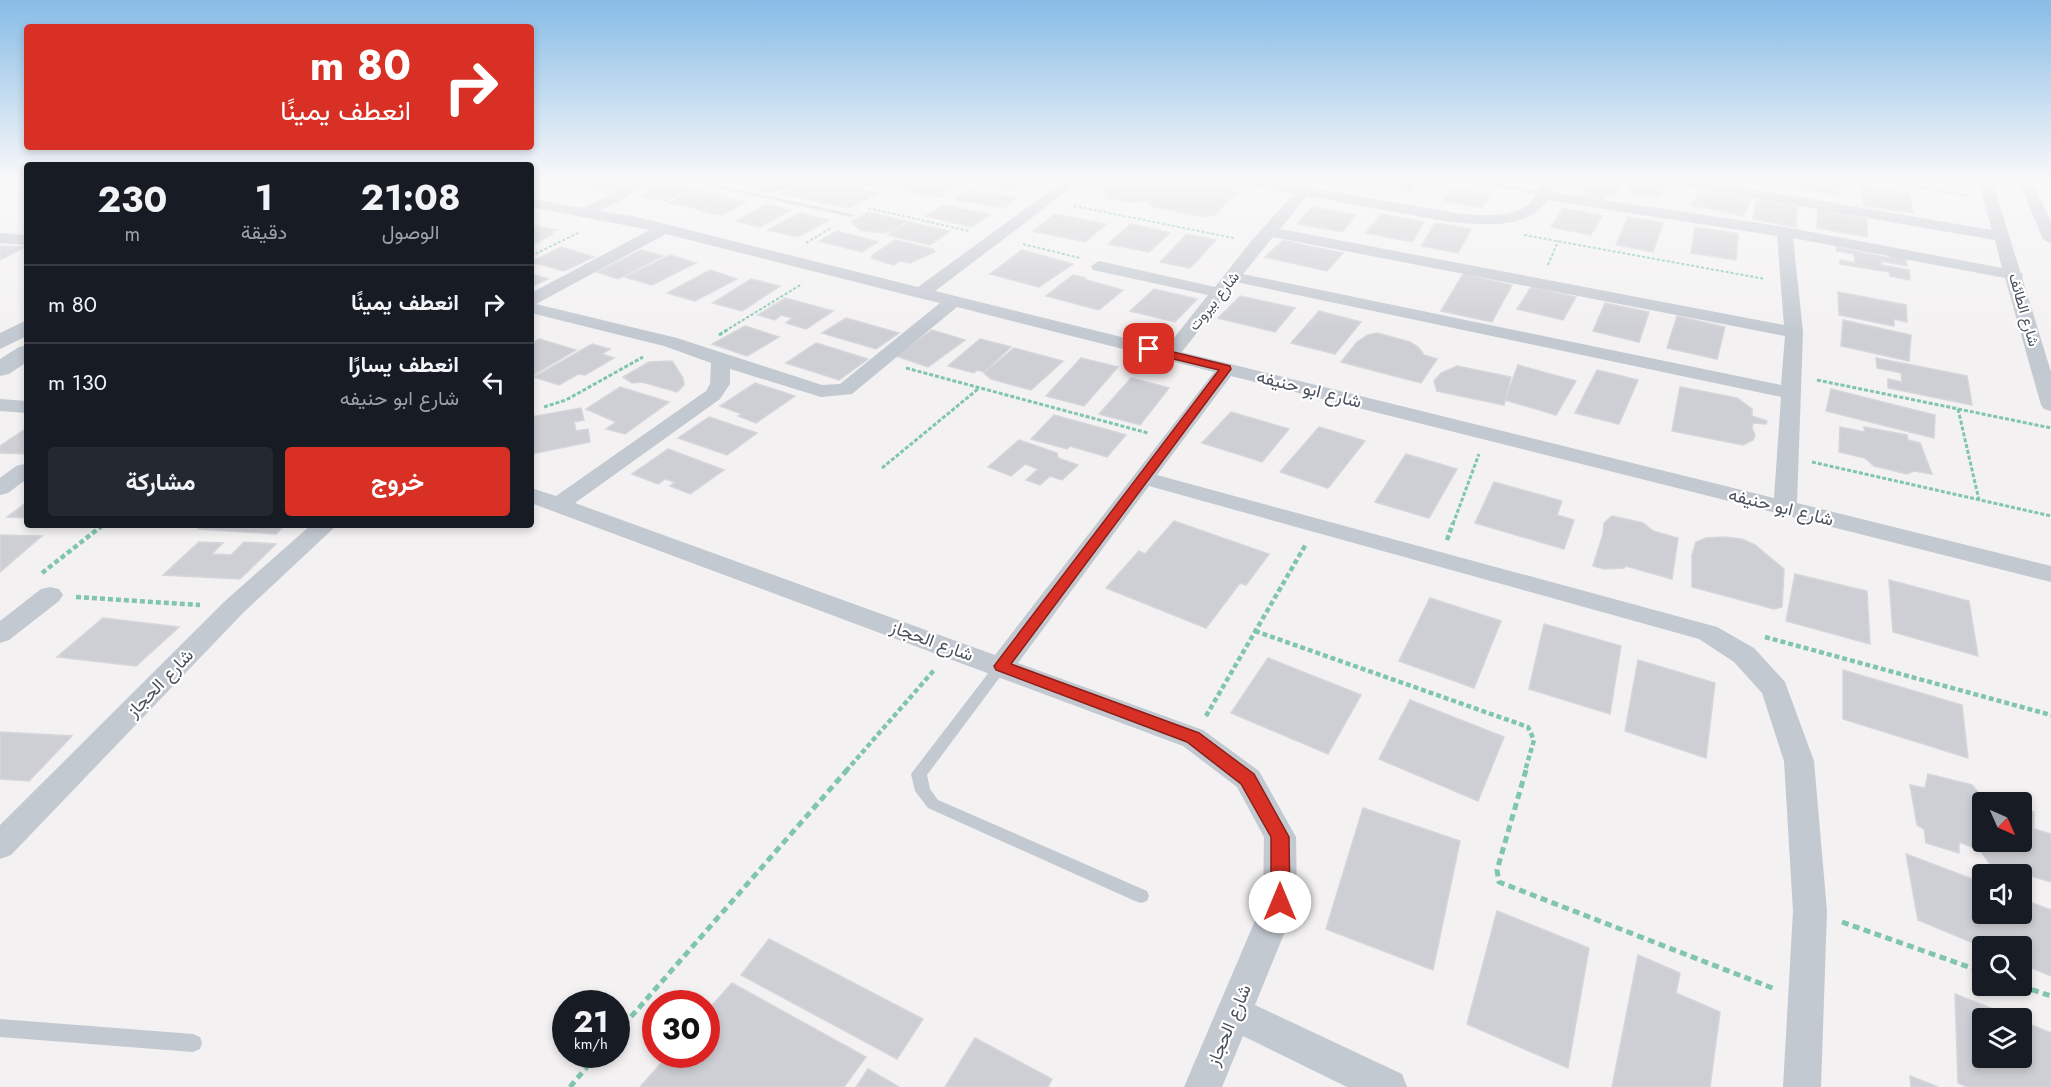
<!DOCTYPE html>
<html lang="ar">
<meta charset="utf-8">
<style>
:root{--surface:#171b24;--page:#242831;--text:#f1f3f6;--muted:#9ea1a6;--line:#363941;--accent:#d93025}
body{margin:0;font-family:Jost,Vazirmatn,sans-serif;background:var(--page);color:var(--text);direction:rtl;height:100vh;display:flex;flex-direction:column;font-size:22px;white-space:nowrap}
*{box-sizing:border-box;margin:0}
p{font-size:20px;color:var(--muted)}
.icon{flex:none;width:33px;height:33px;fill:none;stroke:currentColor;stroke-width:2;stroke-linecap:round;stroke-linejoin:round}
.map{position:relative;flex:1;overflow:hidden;direction:ltr}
.panel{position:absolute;left:24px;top:162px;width:510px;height:366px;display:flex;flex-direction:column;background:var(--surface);border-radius:6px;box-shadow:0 3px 9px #0003;direction:rtl}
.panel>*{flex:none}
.banner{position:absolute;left:24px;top:24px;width:510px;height:126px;border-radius:6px;box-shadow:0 3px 9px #0003;direction:rtl;background:#d93025;color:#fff;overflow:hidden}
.needle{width:39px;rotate:135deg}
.controls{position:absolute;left:1972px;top:792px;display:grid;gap:12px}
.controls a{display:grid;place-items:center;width:60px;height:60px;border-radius:6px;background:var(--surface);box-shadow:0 3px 9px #0003;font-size:30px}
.speed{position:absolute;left:552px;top:990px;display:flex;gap:12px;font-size:30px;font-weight:700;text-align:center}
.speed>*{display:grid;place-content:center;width:78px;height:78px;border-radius:50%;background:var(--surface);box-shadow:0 3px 9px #0003;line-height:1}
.speed small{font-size:15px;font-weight:400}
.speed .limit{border:9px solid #d22;background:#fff;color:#111}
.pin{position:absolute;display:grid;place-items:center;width:51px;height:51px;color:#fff;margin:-26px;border-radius:12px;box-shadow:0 3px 9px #0006}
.me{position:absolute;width:66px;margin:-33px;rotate:0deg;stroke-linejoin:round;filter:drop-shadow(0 0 4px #0008)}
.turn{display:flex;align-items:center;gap:21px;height:126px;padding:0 24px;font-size:27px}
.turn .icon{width:78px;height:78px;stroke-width:2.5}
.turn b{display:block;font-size:42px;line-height:51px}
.eta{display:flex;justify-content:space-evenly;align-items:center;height:102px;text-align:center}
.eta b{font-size:36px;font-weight:700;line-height:42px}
.primary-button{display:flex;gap:12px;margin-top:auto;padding:12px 24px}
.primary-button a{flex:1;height:69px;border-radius:6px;background:var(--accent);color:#fff;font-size:24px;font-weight:700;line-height:69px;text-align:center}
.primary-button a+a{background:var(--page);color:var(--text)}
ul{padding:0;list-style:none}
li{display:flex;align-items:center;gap:18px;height:78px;padding:0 24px;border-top:2px solid var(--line)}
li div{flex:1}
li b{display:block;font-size:22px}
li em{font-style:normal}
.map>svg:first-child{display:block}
.building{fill:#cecfd4;stroke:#d5d6db;stroke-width:1.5}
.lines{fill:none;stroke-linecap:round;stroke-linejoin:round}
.path-far3{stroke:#80c5ae;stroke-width:2;stroke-dasharray:3 2;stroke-linecap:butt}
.path-far2{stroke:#80c5ae;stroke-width:3;stroke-dasharray:4 2;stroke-linecap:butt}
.path-far1{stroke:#80c5ae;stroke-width:4.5;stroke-dasharray:5 3;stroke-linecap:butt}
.path{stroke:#80c5ae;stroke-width:5;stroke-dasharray:7 4.5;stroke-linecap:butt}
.service{fill:#c3c9d1;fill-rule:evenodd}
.minor{fill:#c3c9d1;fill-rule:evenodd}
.tertiary{fill:#c3c9d1;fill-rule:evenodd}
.route{fill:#d93025;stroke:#8d1f18;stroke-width:1.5}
.labels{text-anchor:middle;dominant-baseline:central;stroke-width:4.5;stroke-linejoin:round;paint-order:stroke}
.far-street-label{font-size:15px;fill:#4a515c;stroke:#fff}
.street-label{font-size:18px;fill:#4a515c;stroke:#fff}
</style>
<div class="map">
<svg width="2051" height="1087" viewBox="0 0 2051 1087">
<rect width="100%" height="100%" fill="#f3f1f1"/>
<g class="building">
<path d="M599 180H636L610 193 584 187Z"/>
<path d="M806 180H830L864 187 862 190 878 193 849 208 781 194Z"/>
<path d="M910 180H922L955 187 942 193 946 194 939 198 895 189Z"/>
<path d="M986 180H1016L1026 183 1013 192 978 186Z"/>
<path d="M1114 180H1164L1162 182 1174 184 1177 181H1185L1205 184 1211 188H1232L1237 193 1213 216H1200L1154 207 1149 202 1140 201 1137 203 1109 199 1105 195 1108 192 1101 191Z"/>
<path d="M1361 180H1413L1411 184 1416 185 1411 192 1359 183Z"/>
<path d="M1594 180H1624L1615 197 1605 195 1603 199 1581 195 1584 190 1568 187 1571 184 1590 187Z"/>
<path d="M1636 180H1652L1677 187 1675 190 1664 188 1659 198 1641 194 1640 197 1633 196 1636 193 1628 192Z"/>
<path d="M1781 180H1833L1840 184 1841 195 1793 189 1781 185Z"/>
<path d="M659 182 690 188 666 201 642 197 647 188Z"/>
<path d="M1860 186 1908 193 1914 213 1864 206Z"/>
<path d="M1453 188 1491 195 1482 208 1443 201Z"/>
<path d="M969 189 1017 198 1004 208 955 199Z"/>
<path d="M693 190 725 196 701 210 669 203Z"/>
<path d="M1700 190 1751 199 1743 216 1691 205Z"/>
<path d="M725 198 746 202 722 215 701 211Z"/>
<path d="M1756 200 1797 207 1796 227 1753 219Z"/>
<path d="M767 204 791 210 760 227 736 221Z"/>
<path d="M944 205 990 215 971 227 926 216Z"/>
<path d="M1312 207 1356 215 1342 232 1297 224Z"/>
<path d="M1563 208 1602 216 1591 235 1551 227Z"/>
<path d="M1818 210 1867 219V237L1817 228Z"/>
<path d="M869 212 907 221 891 231 881 233 860 230 851 222Z"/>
<path d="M800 213 829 220 798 237 768 230Z"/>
<path d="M1055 214 1106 224 1085 242 1033 231Z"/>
<path d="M1381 214 1424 222 1412 242 1366 233Z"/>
<path d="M1628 217 1663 223 1653 252 1616 245Z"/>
<path d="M909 222 950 231 930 245 888 235Z"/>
<path d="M1435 223 1471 229 1458 253 1421 246Z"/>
<path d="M1131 224 1170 233 1149 252 1108 244Z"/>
<path d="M531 225 556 230 549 233 553 234 531 246Z"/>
<path d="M1695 227 1738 234 1736 260 1691 253Z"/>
<path d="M837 231 878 242 862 252 819 241Z"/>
<path d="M1187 234 1216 240 1190 268 1160 262Z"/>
<path d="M895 240 933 249 935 252 910 263 900 261 894 265 871 258 874 254Z"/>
<path d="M1283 240 1303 245 1343 253 1327 271 1265 257Z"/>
<path d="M0 246 25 247 0 260Z"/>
<path d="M561 247 594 257 564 271 531 262Z"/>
<path d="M1836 247 1890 258 1889 255 1905 257 1907 266 1881 261 1882 265 1909 270 1910 280 1890 276 1889 272 1840 264V260L1855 263 1854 254 1837 251Z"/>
<path d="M641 250 663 256 618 279 597 272Z"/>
<path d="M1022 250 1073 264 1039 287 990 274Z"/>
<path d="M670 255 696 263 652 285 625 277Z"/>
<path d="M710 270 737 279 695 301 667 293Z"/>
<path d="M531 274 548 279 531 287Z"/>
<path d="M1463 274 1512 285 1492 322 1441 311Z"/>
<path d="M1073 275 1085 278 1083 279 1123 290 1099 310 1046 296Z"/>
<path d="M751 279 780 286 742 311 713 303Z"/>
<path d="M1531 287 1576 297 1563 320 1517 309Z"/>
<path d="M1154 289 1197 299 1175 322 1130 311Z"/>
<path d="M1838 292 1906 305 1907 322 1894 319V326L1839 315Z"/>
<path d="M1240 296 1295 308 1275 332 1218 318Z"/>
<path d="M785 298 833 311 806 329 786 323 792 318 781 315 775 320 758 315Z"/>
<path d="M1605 303 1649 312 1639 342 1593 331Z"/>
<path d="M1319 311 1361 322 1335 354 1291 343Z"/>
<path d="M1677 316 1725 327 1717 359 1667 348Z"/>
<path d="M846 318 899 333 876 349 822 333Z"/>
<path d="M1843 320 1911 335 1909 361 1841 346Z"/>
<path d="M745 326 779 337 747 356 712 344Z"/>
<path d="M932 330 965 340 928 367 896 356Z"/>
<path d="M1377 333 1410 342 1418 347 1424 355 1437 359 1421 383 1341 362 1357 342 1368 335Z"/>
<path d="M539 339 576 350 532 376 531 344Z"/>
<path d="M980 339 1011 347 984 372 977 370 974 373 948 366Z"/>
<path d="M816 343 868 359 839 380 786 363Z"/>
<path d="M592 344 610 349 602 354 614 358 585 375 578 374 559 385 534 377Z"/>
<path d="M1014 348 1063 361 1031 390 991 379 984 373Z"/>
<path d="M1081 358 1118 367 1084 406 1046 396Z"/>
<path d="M1876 358 1967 376 1972 405 1888 388V379L1902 382 1901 373 1877 368Z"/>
<path d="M672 361 683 378 684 385 677 392 642 382 632 383 623 377 649 362Z"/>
<path d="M1518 365 1576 381 1556 415 1505 400Z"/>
<path d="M1457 366 1511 377 1504 405 1437 391 1434 381 1441 373Z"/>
<path d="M1597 370 1638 380 1619 424 1575 413Z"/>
<path d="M1131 378 1169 388 1140 425 1099 414Z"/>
<path d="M755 383 795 396 756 423 738 416 742 414 720 406Z"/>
<path d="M620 387 669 402 625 434 606 429 616 422 586 409Z"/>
<path d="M1680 387 1737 398 1752 409V416L1767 421 1766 424 1753 423 1752 428 1755 435 1753 440 1743 445 1672 431Z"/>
<path d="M1831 389 1935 415 1934 438 1826 411Z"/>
<path d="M581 408 584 420 574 422 576 431 588 429 590 442 531 454V417Z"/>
<path d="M1231 412 1289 429 1262 462 1202 443Z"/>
<path d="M1054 415 1126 435 1107 457 1070 446 1067 449 1031 439Z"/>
<path d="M709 417 757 433 727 455 678 438Z"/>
<path d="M1319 427 1365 441 1328 488 1280 472Z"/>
<path d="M1840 427 1865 432 1864 427 1907 435 1908 440 1920 443 1932 474 1914 471 1907 474 1874 466 1865 458 1839 452Z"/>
<path d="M27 428V454L0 453V446Z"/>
<path d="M1019 440 1057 453 1058 458 1078 465 1062 480 1050 476 1040 485 1026 480 1038 469 1025 464 1011 476 988 467Z"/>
<path d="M668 449 724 470 690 494 670 486 675 482 665 479 658 484 632 474Z"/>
<path d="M1406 454 1457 469 1429 518 1375 502Z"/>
<path d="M1494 482 1562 501 1557 515 1574 520 1564 549 1475 523Z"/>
<path d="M27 502V518L7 517Z"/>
<path d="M1612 516 1643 523 1653 531 1678 538 1672 579 1626 566 1624 568 1604 569 1593 566 1603 534 1604 523Z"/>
<path d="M1174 521 1269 554 1246 585 1240 583 1206 628 1106 588 1139 551 1145 554Z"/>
<path d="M203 525H285L276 534 198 529Z"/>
<path d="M0 535 42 536 0 572Z"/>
<path d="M1724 537 1742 539 1755 545 1784 569 1782 607 1774 609 1692 587V555L1696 542 1706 538Z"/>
<path d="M199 542 223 543 212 554 231 555 244 542 276 544 240 579 163 575Z"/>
<path d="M1795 574 1867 591 1870 644 1786 621Z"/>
<path d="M1889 580 1969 601 1978 656 1893 632Z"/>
<path d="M1430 598 1501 621 1474 688 1399 661Z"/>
<path d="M103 618 179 627 136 666 57 657Z"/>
<path d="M1544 624 1621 646 1610 714 1529 689Z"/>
<path d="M1268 658 1361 695 1328 754 1231 713Z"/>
<path d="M1638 660 1715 683 1706 758 1625 731Z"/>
<path d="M1843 670 1962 705 1968 758 1843 719Z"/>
<path d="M1410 700 1504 737 1478 801 1379 759Z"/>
<path d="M0 732 72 736 29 781 0 779Z"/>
<path d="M1928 774 1972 785 1979 793 2006 802H1983V842H2022V808L2034 812V829L2051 834V882L1990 864 1980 850 1959 842V853L1926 843 1924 829 1917 825 1910 785 1925 788Z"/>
<path d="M1363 808 1460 841 1433 970 1326 929Z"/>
<path d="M1906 854 1983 883V914H2022V899L2051 910V976L2022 964V946L1983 947 1918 920Z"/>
<path d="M1497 911 1589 948 1568 1068 1467 1024Z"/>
<path d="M769 939 923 1019 897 1059 741 975Z"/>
<path d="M1638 955 1680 973 1676 993 1720 1012 1710 1087H1612Z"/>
<path d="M732 983 866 1057 844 1087H640L669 1054H706V1012Z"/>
<path d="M1955 994 2016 1018H1983V1058H2022V1021L2051 1033V1087H1967L1958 1083Z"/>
<path d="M975 1038 1052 1079 1048 1087H945Z"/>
<path d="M868 1069 899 1087H856Z"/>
<path d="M1910 1076 1938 1087H1911Z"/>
</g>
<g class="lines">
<g class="path-far3">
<path d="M1876 180 1967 196"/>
<path d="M1074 206 1234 238"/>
<path d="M868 208 969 231"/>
<path d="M1524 235 1765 279"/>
<path d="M806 243 831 228"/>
<path d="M1023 244 1080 258"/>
<path d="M531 256 578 233"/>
<path d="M1548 265 1558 241"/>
<path d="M725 331 802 284"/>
</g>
<g class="path-far2">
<path d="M719 335 727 330"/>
<path d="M906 368 1148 433"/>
<path d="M1817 380 2051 428"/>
<path d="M544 407 566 400 643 357"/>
<path d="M1958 409 1979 500"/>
<path d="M1812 462 2051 516"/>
<path d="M882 468 978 389"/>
<path d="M1453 524 1479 454"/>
</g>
<g class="path-far1">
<path d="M1447 540 1453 523"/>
<path d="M42 573 103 525"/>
<path d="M76 597 200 605"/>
<path d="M1255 631 1528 727 1534 740 1525 771"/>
<path d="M1765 637 2051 715"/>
<path d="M1206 716 1306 544"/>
<path d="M846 771 935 669"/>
</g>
<g class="path">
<path d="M1526 770 1497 870 1499 882 1775 989"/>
<path d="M1842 922 1983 972"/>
<path d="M2021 986 2051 996"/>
<path d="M616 1034 847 770"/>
<path d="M570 1087 598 1054"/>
</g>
<g class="service">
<path d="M681 180H696L856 215 852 217Z"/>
<path d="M789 180H798C786 189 771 197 757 190L761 188H775Z"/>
<path d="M1492 180H1499V183L1502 184 1546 193 1542 195 1492 186Z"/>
<path d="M1001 661 1006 663 1008 666 1006 669 927 775 930 789 938 800 1147 891 1149 896 1147 901 1141 903 1135 901 928 808 915 791 911 774 914 770 996 663Z"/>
<path d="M0 1019 193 1034 200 1037 202 1043 200 1049 193 1052 0 1037Z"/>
</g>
<g class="minor">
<path d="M640 180H659L600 211 637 217 918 287 1065 180H1082L935 291 1166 348 1208 295 1093 270 1091 266 1099 261 1215 287 1252 240 1294 194 1240 184 1233 180H1267L1461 214C1481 215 1517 219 1531 202 1536 196 1538 187 1542 180H1552L1554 183 1551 192 1785 227 2002 268 1995 240 1670 184 1663 180H1698L1992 230 1978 180H1992L2020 271 2023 275 2022 277 2051 372V411L2044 409 2041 405 2005 278 1793 238 1803 332 1797 503 2051 566V582L1231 376 1157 475 1717 627 1754 648 1785 682 1814 761 1827 911 1821 1087H1783L1793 911 1784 761 1762 693 1734 662 1699 639 1149 486 1018 663 1203 730 1259 771 1296 837 1297 902 1255 1005 1402 1074 1407 1087H1347L1243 1036 1222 1087H1184L1263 902 1264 837 1237 787 1183 746 531 503V488L556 496 706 391 710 384 711 363 664 346 531 313V293L650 230 531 207V199L583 208ZM1307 196C1336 201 1365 207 1394 212 1432 218 1523 242 1547 200L1777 236 1784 325 1280 229ZM666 234 915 297 940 303 840 384 822 385 677 338 536 304ZM1273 237 1785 336 1781 385 1243 274ZM1236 282 1781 397 1774 498 1182 352ZM957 307 1214 372 995 655 575 503 720 399 730 384V369L821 397 852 394Z"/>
<path d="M844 180H884C876 187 852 187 844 180Z"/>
<path d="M2018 180H2032L2051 222V244L2043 239Z"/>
<path d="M0 233 27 235V245L0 243Z"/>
<path d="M0 399 27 401V413L0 411Z"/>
<path d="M24 464 27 465V479L8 493 0 495V478L16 466Z"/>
<path d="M311 525H337L243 613 11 855 0 859V825L225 601Z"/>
<path d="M50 587 59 589 63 595 59 601 9 640 0 643V621L41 589Z"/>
</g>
<g class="tertiary">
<path d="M27 320V336L0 349V333Z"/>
<path d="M27 345V362L9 374 0 376V359L19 347Z"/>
</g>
</g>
<linearGradient id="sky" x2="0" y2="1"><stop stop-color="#87bce6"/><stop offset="0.54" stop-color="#faf9f9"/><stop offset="1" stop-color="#faf9f9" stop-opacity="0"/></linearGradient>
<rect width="2051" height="333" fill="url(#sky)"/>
<path class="route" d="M1149 346 1230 366 1231 369 1011 664 1199 733 1254 774 1289 837 1290 902 1287 908 1280 910 1273 908 1271 902V837L1241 784 1187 742 996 670 994 666 1219 370 1145 352 1143 349Z"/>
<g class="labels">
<g class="far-street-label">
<text transform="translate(1214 301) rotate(-51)">شارع بيروت</text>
<text transform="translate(2024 310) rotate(74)">شارع الطائف</text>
</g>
<g class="street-label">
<text transform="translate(1309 389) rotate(14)">شارع ابو حنيفه</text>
<text transform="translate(1781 507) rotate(14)">شارع ابو حنيفه</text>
<text transform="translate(932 641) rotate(20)">شارع الحجاز</text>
<text transform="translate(160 683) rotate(-46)">شارع الحجاز</text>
<text transform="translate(1229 1025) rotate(-67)">شارع الحجاز</text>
</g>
</g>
</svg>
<div class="controls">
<a><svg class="needle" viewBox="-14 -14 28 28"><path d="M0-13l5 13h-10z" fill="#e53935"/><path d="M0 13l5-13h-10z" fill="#9ea1a6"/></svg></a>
<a><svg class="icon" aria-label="sound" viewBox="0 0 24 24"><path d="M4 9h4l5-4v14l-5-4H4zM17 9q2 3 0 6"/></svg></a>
<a><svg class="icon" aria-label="search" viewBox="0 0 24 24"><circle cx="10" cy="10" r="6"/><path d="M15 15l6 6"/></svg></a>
<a><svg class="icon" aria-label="layers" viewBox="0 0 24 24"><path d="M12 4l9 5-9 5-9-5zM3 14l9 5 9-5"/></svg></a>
</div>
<div class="speed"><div>21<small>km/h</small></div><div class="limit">30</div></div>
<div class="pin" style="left:1149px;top:349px;background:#d93025"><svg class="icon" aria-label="arrive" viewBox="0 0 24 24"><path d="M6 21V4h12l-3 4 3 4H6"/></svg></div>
<svg class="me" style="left:1280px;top:902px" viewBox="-20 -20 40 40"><circle r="19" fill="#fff"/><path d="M0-13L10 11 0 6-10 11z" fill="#d93025"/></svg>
<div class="banner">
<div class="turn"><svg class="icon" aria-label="right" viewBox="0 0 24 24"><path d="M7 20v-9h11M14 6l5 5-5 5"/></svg><div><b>80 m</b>انعطف يمينًا</div></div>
</div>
<section class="panel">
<div class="eta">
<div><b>21:08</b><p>الوصول</p></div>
<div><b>1</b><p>دقيقة</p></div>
<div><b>230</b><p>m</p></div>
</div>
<ul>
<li><svg class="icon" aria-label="right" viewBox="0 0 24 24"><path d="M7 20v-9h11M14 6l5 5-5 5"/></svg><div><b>انعطف يمينًا</b></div><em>80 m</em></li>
<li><svg class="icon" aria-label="left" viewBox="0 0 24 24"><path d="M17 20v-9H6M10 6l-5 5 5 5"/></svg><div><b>انعطف يسارًا</b><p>شارع ابو حنيفه</p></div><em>130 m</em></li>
</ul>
<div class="primary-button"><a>خروج</a><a>مشاركة</a></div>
</section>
</div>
